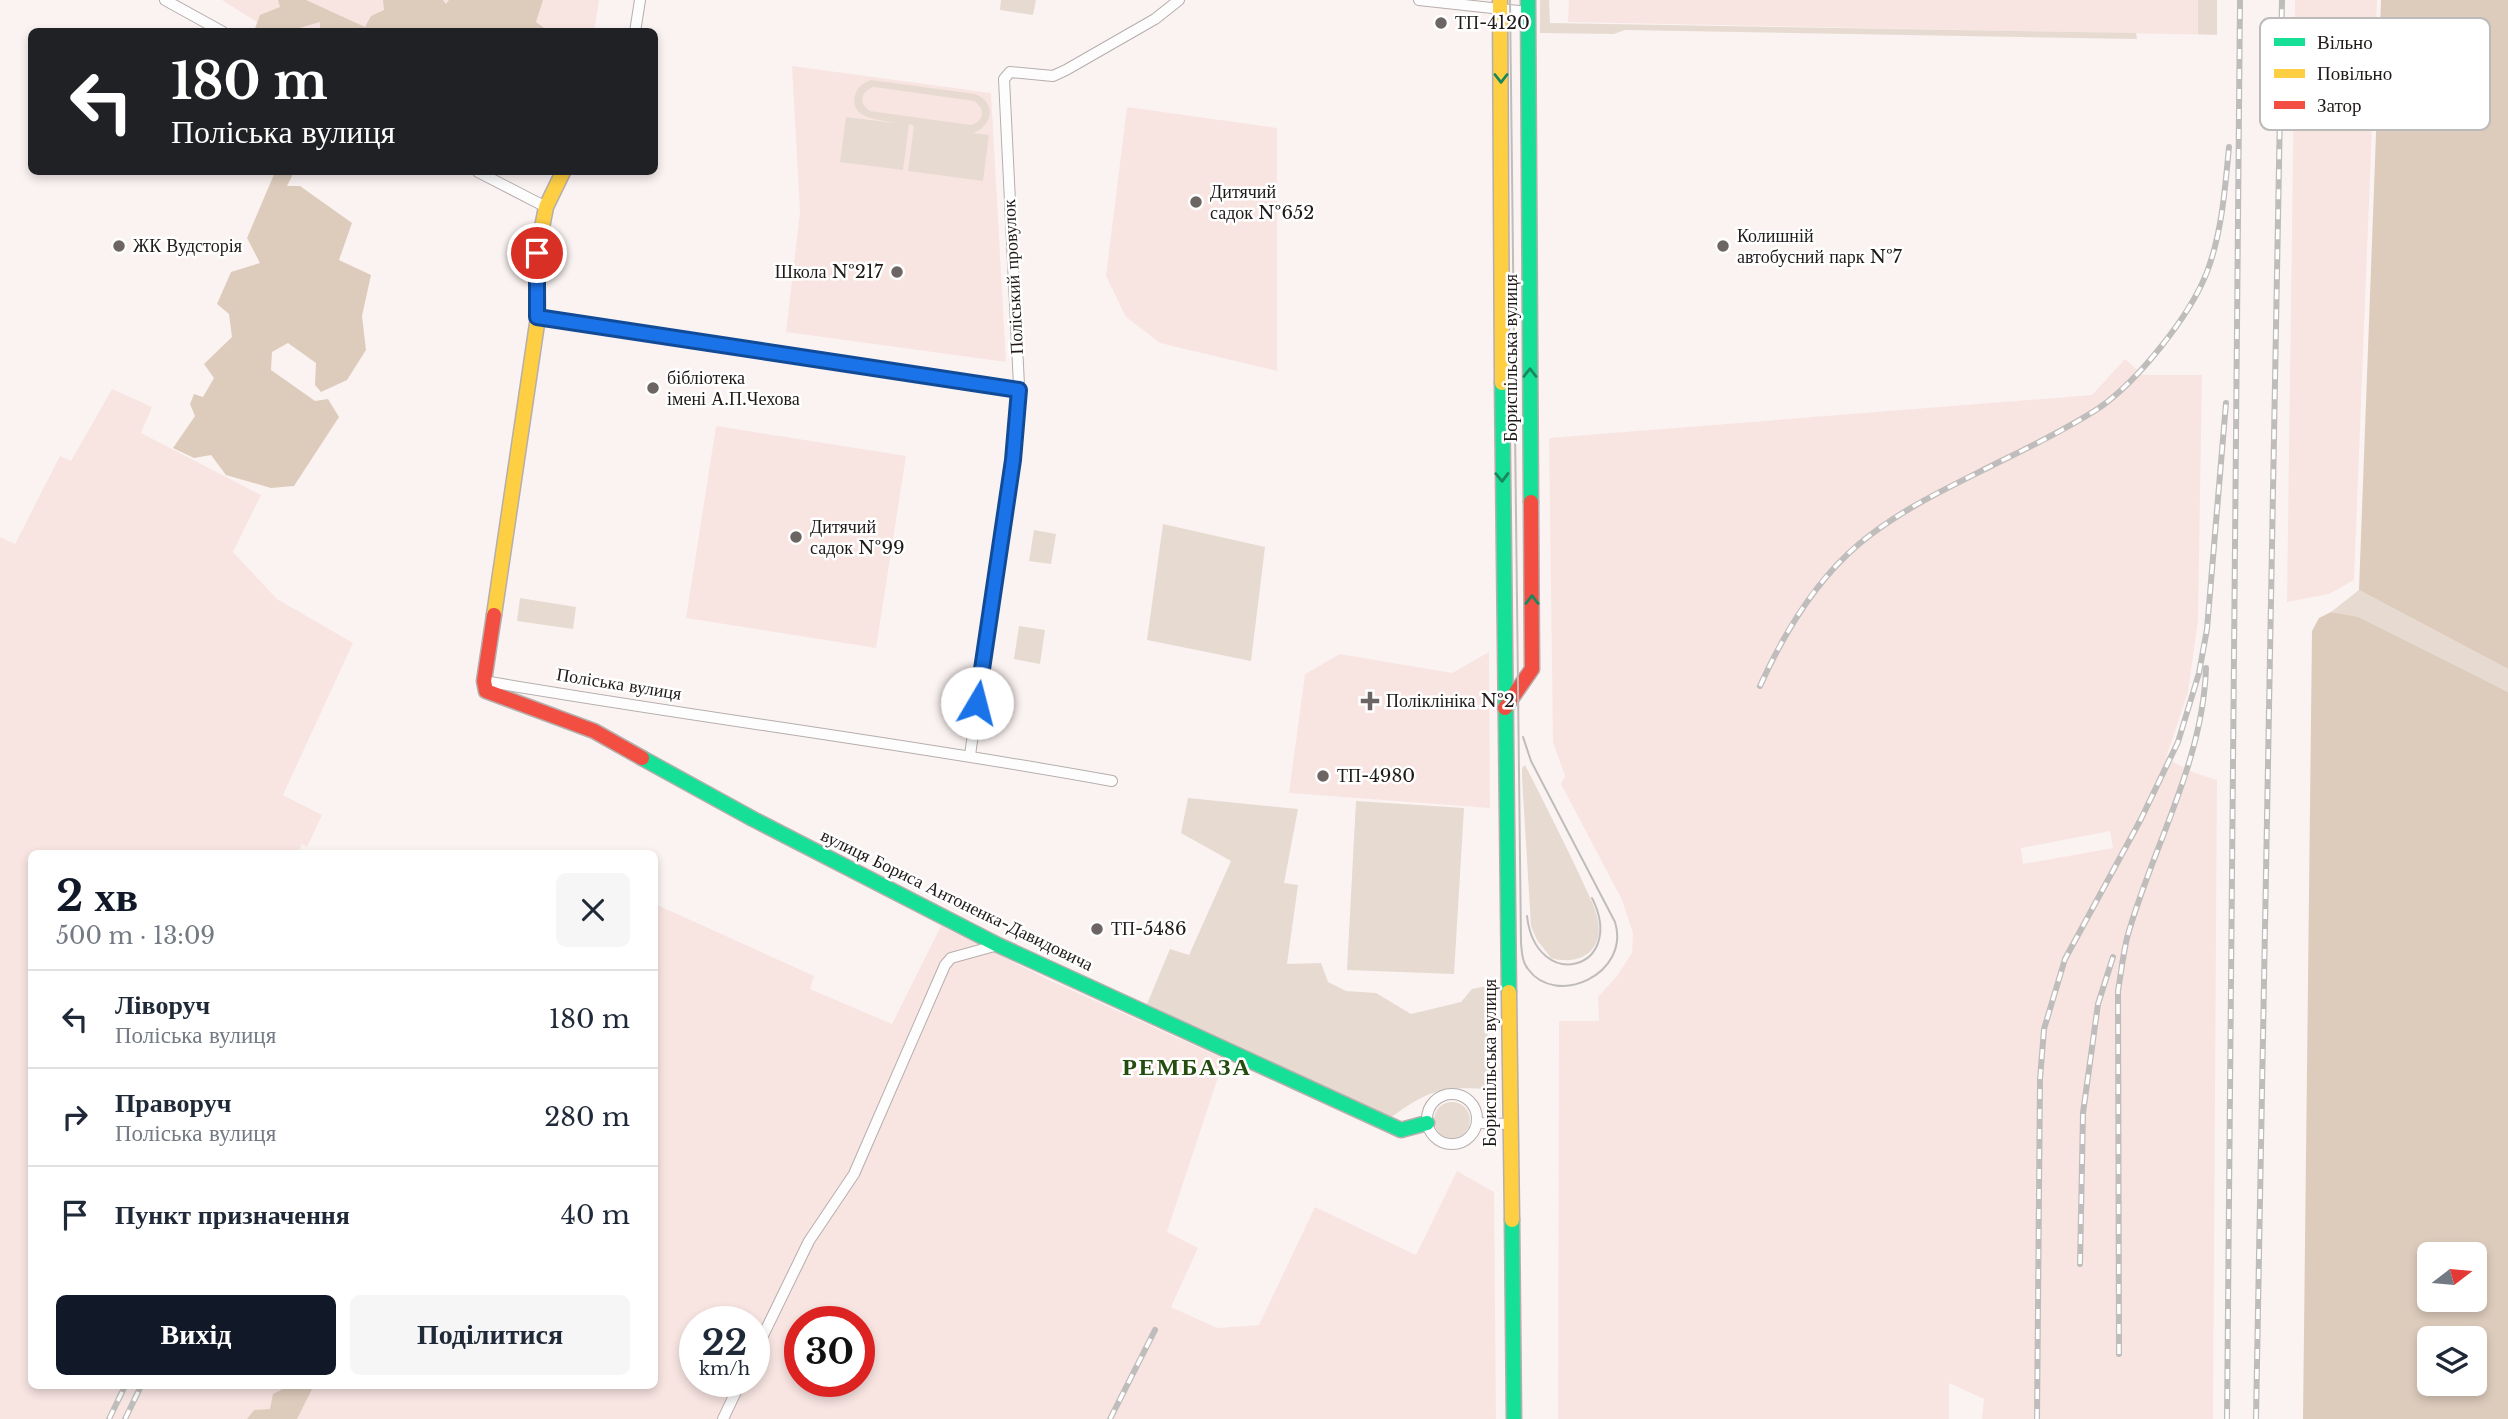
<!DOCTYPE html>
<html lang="uk">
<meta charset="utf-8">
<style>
:root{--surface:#fff;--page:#f6f6f7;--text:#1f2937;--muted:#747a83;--line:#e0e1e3;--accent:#111827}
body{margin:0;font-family:"Libre Baskerville",serif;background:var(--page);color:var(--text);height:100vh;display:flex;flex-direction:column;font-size:26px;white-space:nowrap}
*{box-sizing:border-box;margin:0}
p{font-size:23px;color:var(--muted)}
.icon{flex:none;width:38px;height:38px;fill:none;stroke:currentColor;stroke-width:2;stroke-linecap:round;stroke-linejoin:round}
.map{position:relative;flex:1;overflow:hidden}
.side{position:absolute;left:28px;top:850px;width:630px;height:539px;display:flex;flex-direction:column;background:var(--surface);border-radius:10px;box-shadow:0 4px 10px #0003}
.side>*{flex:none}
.guide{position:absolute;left:28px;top:28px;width:630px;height:147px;border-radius:10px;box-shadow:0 4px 10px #0003;background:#202124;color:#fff;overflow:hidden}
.needle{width:46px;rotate:74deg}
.fabs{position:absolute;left:2417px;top:1242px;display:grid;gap:14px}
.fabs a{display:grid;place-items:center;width:70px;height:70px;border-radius:10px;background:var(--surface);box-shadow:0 4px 10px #0003;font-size:35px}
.speed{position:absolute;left:679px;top:1306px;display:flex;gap:14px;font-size:35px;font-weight:700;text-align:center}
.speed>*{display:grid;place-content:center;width:91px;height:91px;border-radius:50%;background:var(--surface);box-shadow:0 4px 10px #0003;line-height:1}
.speed small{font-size:18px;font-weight:400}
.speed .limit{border:10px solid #d22;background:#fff;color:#111}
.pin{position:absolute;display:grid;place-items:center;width:60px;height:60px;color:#fff;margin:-30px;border:4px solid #fff;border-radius:50%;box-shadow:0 2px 7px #0007}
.me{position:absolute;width:77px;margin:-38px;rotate:8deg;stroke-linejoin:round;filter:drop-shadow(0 0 5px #0008)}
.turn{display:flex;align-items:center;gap:24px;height:147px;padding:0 28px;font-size:32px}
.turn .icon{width:91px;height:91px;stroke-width:2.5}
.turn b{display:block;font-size:49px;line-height:60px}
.round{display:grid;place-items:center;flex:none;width:74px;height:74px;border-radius:10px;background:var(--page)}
.headline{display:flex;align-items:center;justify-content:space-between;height:119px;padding:0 28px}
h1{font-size:42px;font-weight:700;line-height:52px;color:var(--accent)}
.button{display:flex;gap:14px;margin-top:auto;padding:14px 28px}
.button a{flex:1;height:80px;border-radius:10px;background:var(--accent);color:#fff;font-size:28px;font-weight:700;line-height:80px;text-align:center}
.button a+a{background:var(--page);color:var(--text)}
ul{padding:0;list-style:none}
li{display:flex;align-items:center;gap:21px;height:98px;padding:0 28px;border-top:2px solid var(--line)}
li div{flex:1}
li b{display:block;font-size:26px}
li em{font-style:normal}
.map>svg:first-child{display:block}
.built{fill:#f8e5e2;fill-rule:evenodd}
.green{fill:#e7dbd1;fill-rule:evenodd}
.forest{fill:#ddccbc;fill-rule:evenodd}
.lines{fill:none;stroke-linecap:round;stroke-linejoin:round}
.street-casing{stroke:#b5aead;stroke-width:12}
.fast-casing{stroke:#b5aead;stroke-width:17}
.slow-casing{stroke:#b5aead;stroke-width:17}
.jam-casing{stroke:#b5aead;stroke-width:17}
.street{stroke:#fefdfd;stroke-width:10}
.fast{stroke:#16e098;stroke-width:14}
.slow{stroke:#ffcf43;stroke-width:14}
.jam{stroke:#f24e42;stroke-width:14}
.tram{stroke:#bfbdbc;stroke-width:2}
.rail-casing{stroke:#bfbdbc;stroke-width:6}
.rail{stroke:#fff;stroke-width:3.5;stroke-dasharray:10;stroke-linecap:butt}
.oneway{stroke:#1a865e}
.route-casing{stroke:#114b97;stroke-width:18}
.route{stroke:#1a73e8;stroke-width:12}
.poi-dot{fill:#6c6564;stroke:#fff;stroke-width:2.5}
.labels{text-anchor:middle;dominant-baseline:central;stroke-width:5;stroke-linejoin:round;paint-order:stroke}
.poi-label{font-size:18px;fill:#1f1918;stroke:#fff;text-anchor:start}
.street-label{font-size:18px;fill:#1f1918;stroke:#fff}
.district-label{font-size:24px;font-weight:bold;letter-spacing:2px;fill:#254d10;stroke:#fff}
.key{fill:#fff;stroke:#bcbaba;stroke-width:2}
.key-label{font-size:19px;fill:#1f1918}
</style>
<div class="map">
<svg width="2508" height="1419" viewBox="0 0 2508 1419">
<rect width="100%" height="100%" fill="#fbf3f2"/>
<g class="built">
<path d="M222 0H599L594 32 271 31Z"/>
<path d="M1569 0H2217V35L1568 22Z"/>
<path d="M2295 0H2377L2354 580 2329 594 2287 602Z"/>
<path d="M792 66 991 93 1006 362 786 332 800 212Z"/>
<path d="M1127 107 1277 128V371L1160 343 1126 317 1106 276Z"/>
<path d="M2125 359 2143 375H2202L2198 620 2188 692 2166 758 2195 773 2217 780 2213 1419H1982L1984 1399 1949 1383V1419H1558L1559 1021H1599L1598 997 1617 976 1632 953 1633 933 1622 900 1561 784 1565 776 1553 742 1549 438 2092 395ZM2110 831 2113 848 2023 864 2021 848Z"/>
<path d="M112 389 152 407 141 433 261 495 233 552 277 599 353 643 283 795 322 815 307 847 302 844 297 854H32V1386H654L655 904 814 976 810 989 892 1024 941 926 1047 979 1224 1059 1167 1232 1198 1248 1171 1307 1217 1328 1259 1325 1315 1207 1416 1255 1457 1171 1494 1192 1496 1419H0V537L15 544 60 456 71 461ZM695 1321H754V1381H695ZM800 1321H859V1381H800Z"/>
<path d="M716 426 906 456 876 648 686 618Z"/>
<path d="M1489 652 1490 808 1289 793 1305 674 1340 654 1452 673Z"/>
</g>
<g class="green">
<path d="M1001 0H1036L1033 15 1000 10Z"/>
<path d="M1540 0H1549L1550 23 2136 33 2137 39 1625 30 1614 34 1540 33Z"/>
<path d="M2198 0H2217V35L2198 34Z"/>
<path d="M871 80 975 94C997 102 993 126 973 133L989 135 983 181 908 171 914 126 909 124 903 170 840 162 846 117 895 123C880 119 849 120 855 95 857 87 863 83 871 80ZM874 87 974 101C986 109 984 121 971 125L870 111C859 104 860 91 874 87Z"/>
<path d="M1163 524 1265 547 1251 661 1147 640Z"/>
<path d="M1034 530 1056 534 1051 564 1029 561Z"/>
<path d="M2359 590 2508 669V692L2358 618 2331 612Z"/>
<path d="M520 598 576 607 573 629 517 621Z"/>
<path d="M1019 626 1045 630 1040 664 1014 659Z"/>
<path d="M1525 765C1544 802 1562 838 1580 876 1586 890 1595 905 1598 921 1604 952 1578 966 1551 958L1537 940 1531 926 1522 777V768Z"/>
<path d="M1188 798 1298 809 1284 883 1298 885 1287 964 1321 963 1328 982 1346 991 1376 993 1411 1014 1461 1002 1472 989 1487 986 1489 1089C1442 1086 1428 1090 1390 1118L1147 1004 1170 949 1189 955 1231 861 1181 833Z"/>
<path d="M1356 801 1464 808 1454 974 1347 970Z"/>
<circle cx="1452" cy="1120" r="18"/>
</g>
<g class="forest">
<path d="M278 0H306L365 27 371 16 384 10 383 0H443L446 4 449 0H543L536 22 548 31H313L320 29V22L289 31H254L260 15 280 7Z"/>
<path d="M2381 0H2508V669L2359 590Z"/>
<path d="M275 172H294L287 186H300L352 223 339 260 371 275 362 316 366 350 347 380 321 392 315 385 316 363 288 343 272 352 271 370 315 401 328 399 339 417 294 486 271 488 226 475 211 455 194 458 173 448 195 416 190 404 194 394 203 397 214 378 204 364 232 337 229 314 217 304 231 272 260 263 247 238Z"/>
<path d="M2331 612 2358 617 2508 692V1419H2303L2312 631 2319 618ZM2429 1255H2474V1300H2429ZM2429 1339H2474V1384H2429Z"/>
<path d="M289 1386H311L312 1389 297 1419H247L254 1410 270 1409 273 1394Z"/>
</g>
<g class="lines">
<g class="street-casing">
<g id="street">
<path d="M165 0 223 32"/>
<path d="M1419 0 1528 12"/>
<path d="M635 32 640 0"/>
<path d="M478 172 546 207"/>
<path d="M538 317 1019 390"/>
<path d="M484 681C693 717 904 743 1112 781"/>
<path d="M970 755 1020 406 1004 79 1010 72 1053 76 1066 70 1155 19 1179 0"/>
<circle cx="1452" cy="1119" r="25"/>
<path d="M1477 1123 1510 1124"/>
<path d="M754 1354 809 1241 854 1174 945 965 951 958 998 945"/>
<path d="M723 1419 741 1381"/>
</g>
</g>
<g class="fast-casing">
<g id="fast">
<path d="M1528 0 1531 502"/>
<path d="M1502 383 1509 992"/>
<path d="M642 758 753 819 998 945 1401 1130 1427 1123"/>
<path d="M1512 1220 1514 1419"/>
</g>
</g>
<g class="slow-casing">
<g id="slow">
<path d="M1500 0 1502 383"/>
<path d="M494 615 538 317 537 253 546 207 563 172"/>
<path d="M1509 992 1512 1220"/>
</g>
</g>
<g class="jam-casing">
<g id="jam">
<path d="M494 615 484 681 486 691 594 731 642 758"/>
<path d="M1505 708 1532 669 1531 502"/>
</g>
</g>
<use href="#street" class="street"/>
<use href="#fast" class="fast"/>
<use href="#slow" class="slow"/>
<use href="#jam" class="jam"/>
<g class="tram">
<path d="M1510 0 1521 943C1522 952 1522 962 1528 969 1556 1008 1631 974 1615 922L1531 761 1523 737"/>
<path d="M1527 916C1536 994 1628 970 1592 898"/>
</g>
<g class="rail-casing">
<g id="rail">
<path d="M1760 686C1784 633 1815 581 1859 544 1902 508 1952 486 2001 461 2034 445 2068 428 2099 408 2138 381 2190 316 2207 272 2222 232 2225 189 2229 147"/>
<path d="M2080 1264 2083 1113 2098 1004 2113 957"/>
<path d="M2119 1354 2118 991C2121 973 2123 955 2127 938 2152 848 2203 763 2206 668"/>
<path d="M109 1419 125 1386"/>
<path d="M125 1419 141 1386"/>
<path d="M1110 1419 1155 1330"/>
<path d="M2037 1419 2040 1079 2044 1029 2065 959 2141 819 2178 742 2199 673 2207 629 2226 403"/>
<path d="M2227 1419 2240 0"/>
<path d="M2256 1419 2282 0"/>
</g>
</g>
<use href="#rail" class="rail"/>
</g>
<defs><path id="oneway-chevron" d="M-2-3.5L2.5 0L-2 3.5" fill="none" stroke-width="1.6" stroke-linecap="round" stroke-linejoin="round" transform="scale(1.75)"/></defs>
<g class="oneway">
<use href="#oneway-chevron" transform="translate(1501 78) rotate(90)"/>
<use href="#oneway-chevron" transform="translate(1530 373) rotate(-90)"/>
<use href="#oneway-chevron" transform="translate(1502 477) rotate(89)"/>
<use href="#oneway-chevron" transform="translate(1532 600) rotate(-90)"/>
</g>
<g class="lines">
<g class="route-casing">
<path id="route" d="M537 253V317L1019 390 1013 460 977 703"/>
</g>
<use href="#route" class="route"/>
</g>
<g class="poi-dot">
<circle cx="1441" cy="23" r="7"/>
<circle cx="1196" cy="202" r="7"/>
<circle cx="119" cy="246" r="7"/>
<circle cx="1723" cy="246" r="7"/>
<circle cx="897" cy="272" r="7"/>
<circle cx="653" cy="388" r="7"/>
<circle cx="796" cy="537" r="7"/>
<path d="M1366.5 690.5h7v7h7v7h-7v7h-7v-7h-7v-7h7z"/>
<circle cx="1323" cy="776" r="7"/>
<circle cx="1097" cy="929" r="7"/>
</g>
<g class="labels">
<g class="poi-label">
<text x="1455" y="23">ТП-4120</text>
<text x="1210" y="192">Дитячий<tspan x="1210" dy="21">садок №652</tspan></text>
<text x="1737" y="236">Колишній<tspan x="1737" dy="21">автобусний парк №7</tspan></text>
<text x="133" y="246">ЖК Вудсторія</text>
<text x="883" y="272" text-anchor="end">Школа №217</text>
<text x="667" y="378">бібліотека<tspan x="667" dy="21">імені А.П.Чехова</tspan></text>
<text x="810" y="527">Дитячий<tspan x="810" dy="21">садок №99</tspan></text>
<text x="1386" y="701">Поліклініка №2</text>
<text x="1337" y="776">ТП-4980</text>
<text x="1111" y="929">ТП-5486</text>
</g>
<g class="street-label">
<text transform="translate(1013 277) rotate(-93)">Поліський провулок</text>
<text transform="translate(1511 358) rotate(-90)">Бориспільська вулиця</text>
<text transform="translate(619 684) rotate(9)">Поліська вулиця</text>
<text transform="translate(957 900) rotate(26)">вулиця Бориса Антоненка-Давидовича</text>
<text transform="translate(1490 1063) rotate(-90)">Бориспільська вулиця</text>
</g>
<g class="district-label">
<text x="1187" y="1066">РЕМБАЗА</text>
</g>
</g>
<rect x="2260" y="18" width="230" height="112" rx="10" class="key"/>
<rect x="2274" y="38" width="31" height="8" fill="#16e098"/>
<rect x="2274" y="69" width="31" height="9" fill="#ffcf43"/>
<rect x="2274" y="101" width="31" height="8" fill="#f24e42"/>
<g class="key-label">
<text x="2317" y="49">Вільно</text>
<text x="2317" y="80">Повільно</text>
<text x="2317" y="112">Затор</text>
</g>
</svg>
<div class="fabs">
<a><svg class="needle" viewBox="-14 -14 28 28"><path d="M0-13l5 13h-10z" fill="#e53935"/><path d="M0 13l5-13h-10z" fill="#747a83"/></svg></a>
<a><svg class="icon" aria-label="layers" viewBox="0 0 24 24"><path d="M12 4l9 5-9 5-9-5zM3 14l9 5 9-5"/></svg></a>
</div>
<div class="speed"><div>22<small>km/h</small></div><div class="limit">30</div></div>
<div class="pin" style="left:537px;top:253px;background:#d93025"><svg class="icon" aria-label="arrive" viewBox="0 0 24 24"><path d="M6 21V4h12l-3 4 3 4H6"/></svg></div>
<svg class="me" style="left:977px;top:703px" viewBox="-20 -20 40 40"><circle r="19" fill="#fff"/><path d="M0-13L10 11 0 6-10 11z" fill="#1a73e8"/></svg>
<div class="guide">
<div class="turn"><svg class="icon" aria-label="left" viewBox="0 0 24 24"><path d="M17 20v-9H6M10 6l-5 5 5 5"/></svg><div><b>180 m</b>Поліська вулиця</div></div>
</div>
<section class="side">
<div class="headline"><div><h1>2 хв</h1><p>500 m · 13:09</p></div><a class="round"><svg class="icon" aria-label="close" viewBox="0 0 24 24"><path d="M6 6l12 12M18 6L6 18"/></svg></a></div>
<ul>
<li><svg class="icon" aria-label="left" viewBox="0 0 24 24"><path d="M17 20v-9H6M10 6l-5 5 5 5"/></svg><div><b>Ліворуч</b><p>Поліська вулиця</p></div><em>180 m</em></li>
<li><svg class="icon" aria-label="right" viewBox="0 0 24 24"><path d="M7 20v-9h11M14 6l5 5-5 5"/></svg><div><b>Праворуч</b><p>Поліська вулиця</p></div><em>280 m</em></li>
<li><svg class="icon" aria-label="arrive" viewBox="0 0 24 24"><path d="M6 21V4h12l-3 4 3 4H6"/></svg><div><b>Пункт призначення</b></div><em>40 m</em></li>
</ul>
<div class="button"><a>Вихід</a><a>Поділитися</a></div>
</section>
</div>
